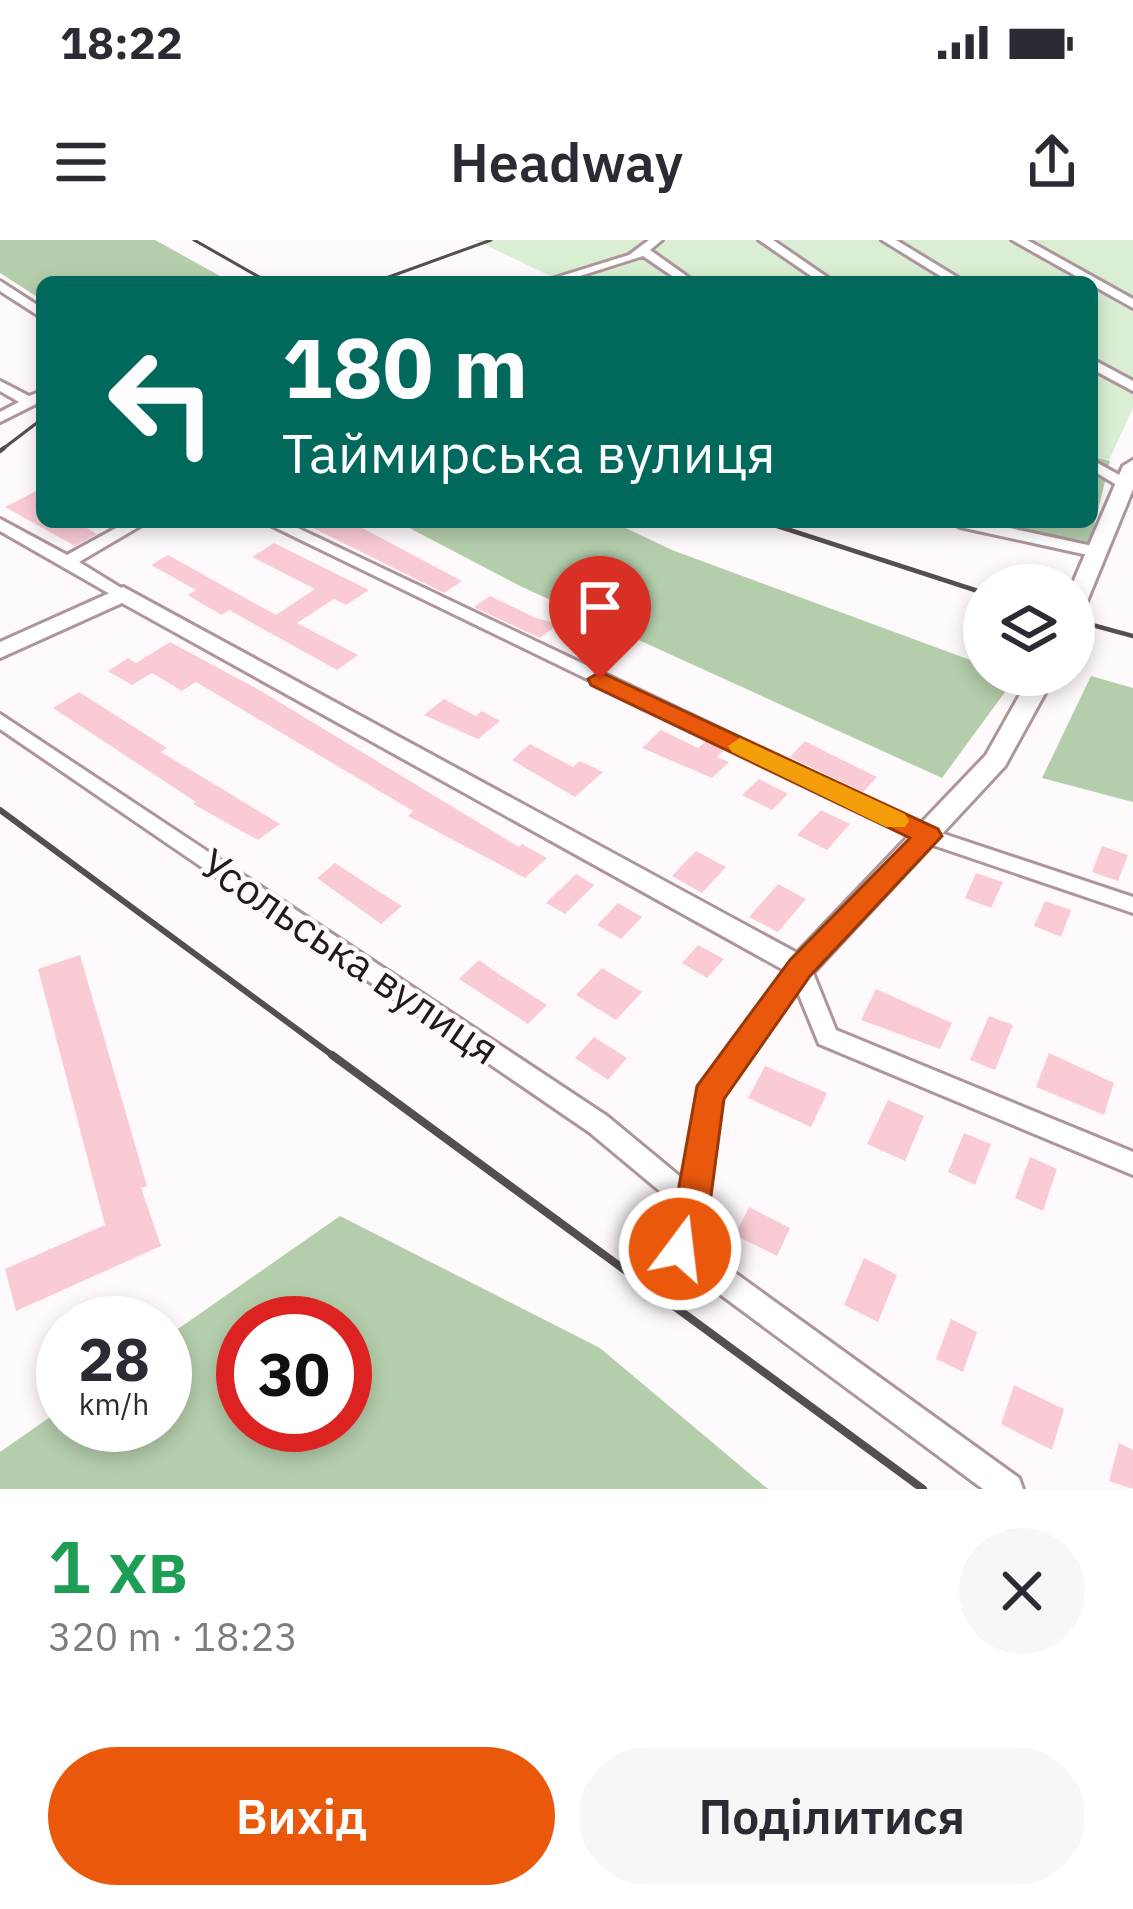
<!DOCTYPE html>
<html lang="uk">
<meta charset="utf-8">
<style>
:root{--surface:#fff;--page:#f7f7f7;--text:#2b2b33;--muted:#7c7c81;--accent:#ea580c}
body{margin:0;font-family:"IBM Plex Sans",sans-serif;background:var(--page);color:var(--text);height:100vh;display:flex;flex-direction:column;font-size:45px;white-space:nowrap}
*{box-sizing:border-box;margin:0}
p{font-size:39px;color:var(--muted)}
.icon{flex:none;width:66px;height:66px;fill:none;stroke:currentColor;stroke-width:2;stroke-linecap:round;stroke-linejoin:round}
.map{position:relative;height:1249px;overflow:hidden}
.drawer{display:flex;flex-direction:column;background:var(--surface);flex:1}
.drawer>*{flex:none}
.guide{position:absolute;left:36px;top:36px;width:1062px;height:252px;border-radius:18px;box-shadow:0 6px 18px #0003;background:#00695c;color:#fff;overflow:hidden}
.buttons{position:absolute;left:963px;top:324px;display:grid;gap:24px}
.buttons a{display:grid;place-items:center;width:132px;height:132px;border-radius:50%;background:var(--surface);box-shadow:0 6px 18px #0003;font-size:60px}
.speed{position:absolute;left:36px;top:1056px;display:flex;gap:24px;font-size:60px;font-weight:700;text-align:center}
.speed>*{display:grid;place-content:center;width:156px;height:156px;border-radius:50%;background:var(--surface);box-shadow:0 6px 18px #0003;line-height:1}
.speed small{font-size:30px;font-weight:400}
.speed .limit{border:18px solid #d22;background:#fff;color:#111}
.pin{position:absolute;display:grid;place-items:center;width:102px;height:102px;color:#fff;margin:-123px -51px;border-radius:50% 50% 50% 0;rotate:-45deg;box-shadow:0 0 12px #0007}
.pin .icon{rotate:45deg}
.me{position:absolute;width:132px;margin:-66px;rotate:15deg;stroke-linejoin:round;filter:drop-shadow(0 0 9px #0008)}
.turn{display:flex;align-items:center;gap:42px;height:252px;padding:0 48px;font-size:54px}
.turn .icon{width:156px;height:156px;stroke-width:2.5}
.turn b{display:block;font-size:84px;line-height:102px}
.round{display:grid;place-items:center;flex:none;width:126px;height:126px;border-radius:63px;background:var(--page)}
.head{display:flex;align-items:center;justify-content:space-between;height:204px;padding:0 48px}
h1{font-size:72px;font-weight:600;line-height:90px;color:#1e9e55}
.button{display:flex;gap:24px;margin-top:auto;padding:24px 48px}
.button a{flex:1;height:138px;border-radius:72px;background:var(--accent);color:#fff;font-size:48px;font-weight:600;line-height:138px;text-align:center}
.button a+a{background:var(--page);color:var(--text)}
.status{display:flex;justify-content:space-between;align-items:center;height:84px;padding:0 60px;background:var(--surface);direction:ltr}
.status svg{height:33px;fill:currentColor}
header{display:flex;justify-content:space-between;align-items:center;height:156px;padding:0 48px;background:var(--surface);font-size:54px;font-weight:600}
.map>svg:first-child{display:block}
.green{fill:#d9eed3}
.forest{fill:#b4ceac;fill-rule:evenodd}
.building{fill:#facbd5}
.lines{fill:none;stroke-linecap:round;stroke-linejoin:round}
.minor-casing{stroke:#ad969b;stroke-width:6}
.major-casing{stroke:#ad969b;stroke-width:6}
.minor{fill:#fff;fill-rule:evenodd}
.major{fill:#fff;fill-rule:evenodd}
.rail-far3{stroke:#554e4f;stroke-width:3}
.rail-far2{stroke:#554e4f;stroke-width:4.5}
.rail-far1{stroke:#554e4f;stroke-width:6}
.rail{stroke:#554e4f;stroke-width:8}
.route{fill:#ea580c;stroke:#983908;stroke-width:3}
.slow{fill:#f59e0b}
.labels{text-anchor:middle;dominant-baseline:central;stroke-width:9;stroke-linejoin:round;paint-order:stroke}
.street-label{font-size:42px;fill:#21191b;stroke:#fef9fa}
</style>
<div class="status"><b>18:22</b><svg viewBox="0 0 49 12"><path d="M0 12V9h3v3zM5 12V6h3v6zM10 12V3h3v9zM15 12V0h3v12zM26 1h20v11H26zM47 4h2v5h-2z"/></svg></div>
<header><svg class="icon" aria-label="menu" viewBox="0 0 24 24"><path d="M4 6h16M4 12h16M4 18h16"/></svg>Headway<svg class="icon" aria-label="share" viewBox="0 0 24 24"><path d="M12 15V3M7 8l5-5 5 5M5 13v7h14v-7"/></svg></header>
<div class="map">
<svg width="1133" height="1249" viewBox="0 0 1133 1249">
<rect width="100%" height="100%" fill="#fef9fa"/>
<path class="green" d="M475 0H1133V168L1109 220 1092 215V42H563Z"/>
<g class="forest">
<path d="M0 0H155L231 42H42V60L0 33Z"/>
<path d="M1092 216 1110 221 1090 303 978 282H1092Z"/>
<path d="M398 282H613L672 310 984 425V435L1016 437 942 538 522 347Z"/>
<path d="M1091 436 1133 448V562L1042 538Z"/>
<path d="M340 976 600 1108 768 1249H0V1212L63 1168V1185H165V1098ZM345 1083V1185H243V1083Z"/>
</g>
<g class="building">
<path d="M42 248V282H76L97 294 75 306 5 267Z"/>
<path d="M301 282H351L462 341 444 353Z"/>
<path d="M274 303 369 350 346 365 334 359 297 383 358 415 337 430 229 370 222 375 204 365 188 355 196 350 151 325 168 315 276 375 315 349 252 317Z"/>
<path d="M490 356 536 378 558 384 540 398 474 367Z"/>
<path d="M170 402 261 451 519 607 522 604 547 618 525 638 408 576 413 571 196 442 182 451 152 433 132 445 108 431 128 418 136 423Z"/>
<path d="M79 452 167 508 161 512 280 584 258 600 193 564 196 562 53 468Z"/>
<path d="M444 459 476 476 482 471 500 481 478 499 424 475Z"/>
<path d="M661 490 698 508 706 501 724 510 717 517 729 522 712 538 642 508Z"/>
<path d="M805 501 826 512 877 537 863 552 790 517Z"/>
<path d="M530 504 573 527 580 521 603 532 575 557 512 520Z"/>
<path d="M759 539 788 554 772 570 742 555Z"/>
<path d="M821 570 850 584 827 610 797 595Z"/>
<path d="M1102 606 1128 615 1118 641 1092 632Z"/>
<path d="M696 611 726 627 702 653 672 636Z"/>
<path d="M335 623 381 653 402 666 381 684 317 638Z"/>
<path d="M976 633 1003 642 991 668 965 658Z"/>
<path d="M576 634 594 645 565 674 546 663Z"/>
<path d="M778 644 806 659 778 692 749 677Z"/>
<path d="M1045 661 1071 670 1061 697 1034 686Z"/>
<path d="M618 663 642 677 621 699 597 685Z"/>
<path d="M698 705 724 719 707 738 682 723Z"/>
<path d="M80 715 147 946 141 948 161 1006 16 1071 5 1029 105 985 38 729Z"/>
<path d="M479 720 500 735 547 765 528 784 459 739Z"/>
<path d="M602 728 642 752 616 780 576 755Z"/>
<path d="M876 749 952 783 940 809 861 780Z"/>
<path d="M989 776 1013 785 995 830 970 820Z"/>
<path d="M594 797 627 818 608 840 575 818Z"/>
<path d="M1049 813 1114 843 1104 875 1036 847Z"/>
<path d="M765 826 827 853 811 887 748 858Z"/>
<path d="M888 860 924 876 905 921 867 904Z"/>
<path d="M964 893 991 904 975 945 948 932Z"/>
<path d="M1030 917 1057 929 1043 971 1015 958Z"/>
<path d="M749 967 790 988 777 1016 735 995Z"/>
<path d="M864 1018 897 1035 878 1082 844 1065Z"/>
<path d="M951 1079 977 1092 963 1132 936 1119Z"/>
<path d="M1014 1145 1064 1169 1052 1210 1001 1184Z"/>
<path d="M1119 1203 1133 1210V1249L1109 1241Z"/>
</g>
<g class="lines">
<g class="minor-casing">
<g id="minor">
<path d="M649 0H662L650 10 695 42H681L643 16 561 42H542L629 15Z"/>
<path d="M759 0H773L834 42H820Z"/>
<path d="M882 0H896L965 42H950Z"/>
<path d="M1012 0H1027L1133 59V68Z"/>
<path d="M0 41 42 68V78L0 51Z"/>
<path d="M1092 119 1133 141V151L1092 129Z"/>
<path d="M0 141 29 156 42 151V161L0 182V172L19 162 0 151Z"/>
<path d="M1092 220 1130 241 1133 244 1120 247 1092 230Z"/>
<path d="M0 279 67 315 127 282H147L79 322 131 354 129 358H117L0 291Z"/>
<path d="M264 282H285L935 591 1133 657V673L921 601Z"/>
<path d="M952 282H982L1097 307 1105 312 1097 317 960 287Z"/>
<path d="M0 474 607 876 683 939 699 848 792 722H808L811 728 836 790 1133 912V935L819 804 797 750 720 858 706 963 695 1004 1019 1238 1023 1249H983L671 1018 667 1009 679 967 589 892 0 489Z"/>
</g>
</g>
<g class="major-casing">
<g id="major">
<path d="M1133 220V249L1085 366 1074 373 1072 345 1123 226Z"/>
<path d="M123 347 797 713 986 515 1031 435H1055L1005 526 810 736 800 739 122 363 0 418V402Z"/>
</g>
</g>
<use href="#minor" class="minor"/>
<use href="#major" class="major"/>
<g class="rail-far3">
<path d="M194 0 268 42"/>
<path d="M375 42 491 0"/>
<path d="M0 211 42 179"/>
</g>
<g class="rail-far2">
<path d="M0 211 4 208"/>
<path d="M765 282 984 353"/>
<path d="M1074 380 1133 396"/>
</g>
<path class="rail-far1" d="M0 570 336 818"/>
<path class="rail" d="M332 815 923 1249"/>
</g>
<path class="route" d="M600 432 938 589 942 596 810 736 724 859 710 963 692 1020 680 1025 667 1020 662 1009 676 963 697 846 790 720 910 598 591 445 588 439Z"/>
<path class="slow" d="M740 498 905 574 909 581 905 587H886L732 512 728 506Z"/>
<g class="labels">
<g class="street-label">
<text transform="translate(350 716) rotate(34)">Усольська вулиця</text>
</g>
</g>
</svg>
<div class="buttons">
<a><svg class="icon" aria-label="layers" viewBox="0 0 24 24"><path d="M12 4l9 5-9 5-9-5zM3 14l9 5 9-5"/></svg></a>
</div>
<div class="speed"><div>28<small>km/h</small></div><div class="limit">30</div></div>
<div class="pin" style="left:600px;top:439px;background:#d93025"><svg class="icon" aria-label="arrive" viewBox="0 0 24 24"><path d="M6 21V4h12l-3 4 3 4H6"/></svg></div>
<svg class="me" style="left:680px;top:1009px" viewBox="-20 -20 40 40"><circle r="17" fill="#ea580c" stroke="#fff" stroke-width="3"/><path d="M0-11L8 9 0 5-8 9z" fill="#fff"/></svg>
<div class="guide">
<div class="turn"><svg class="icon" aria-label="left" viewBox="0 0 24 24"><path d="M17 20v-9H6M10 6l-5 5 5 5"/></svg><div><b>180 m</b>Таймирська вулиця</div></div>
</div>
</div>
<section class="drawer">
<div class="head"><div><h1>1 хв</h1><p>320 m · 18:23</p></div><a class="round"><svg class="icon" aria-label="close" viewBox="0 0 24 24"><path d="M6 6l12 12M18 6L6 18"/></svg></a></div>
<div class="button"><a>Вихід</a><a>Поділитися</a></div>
</section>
